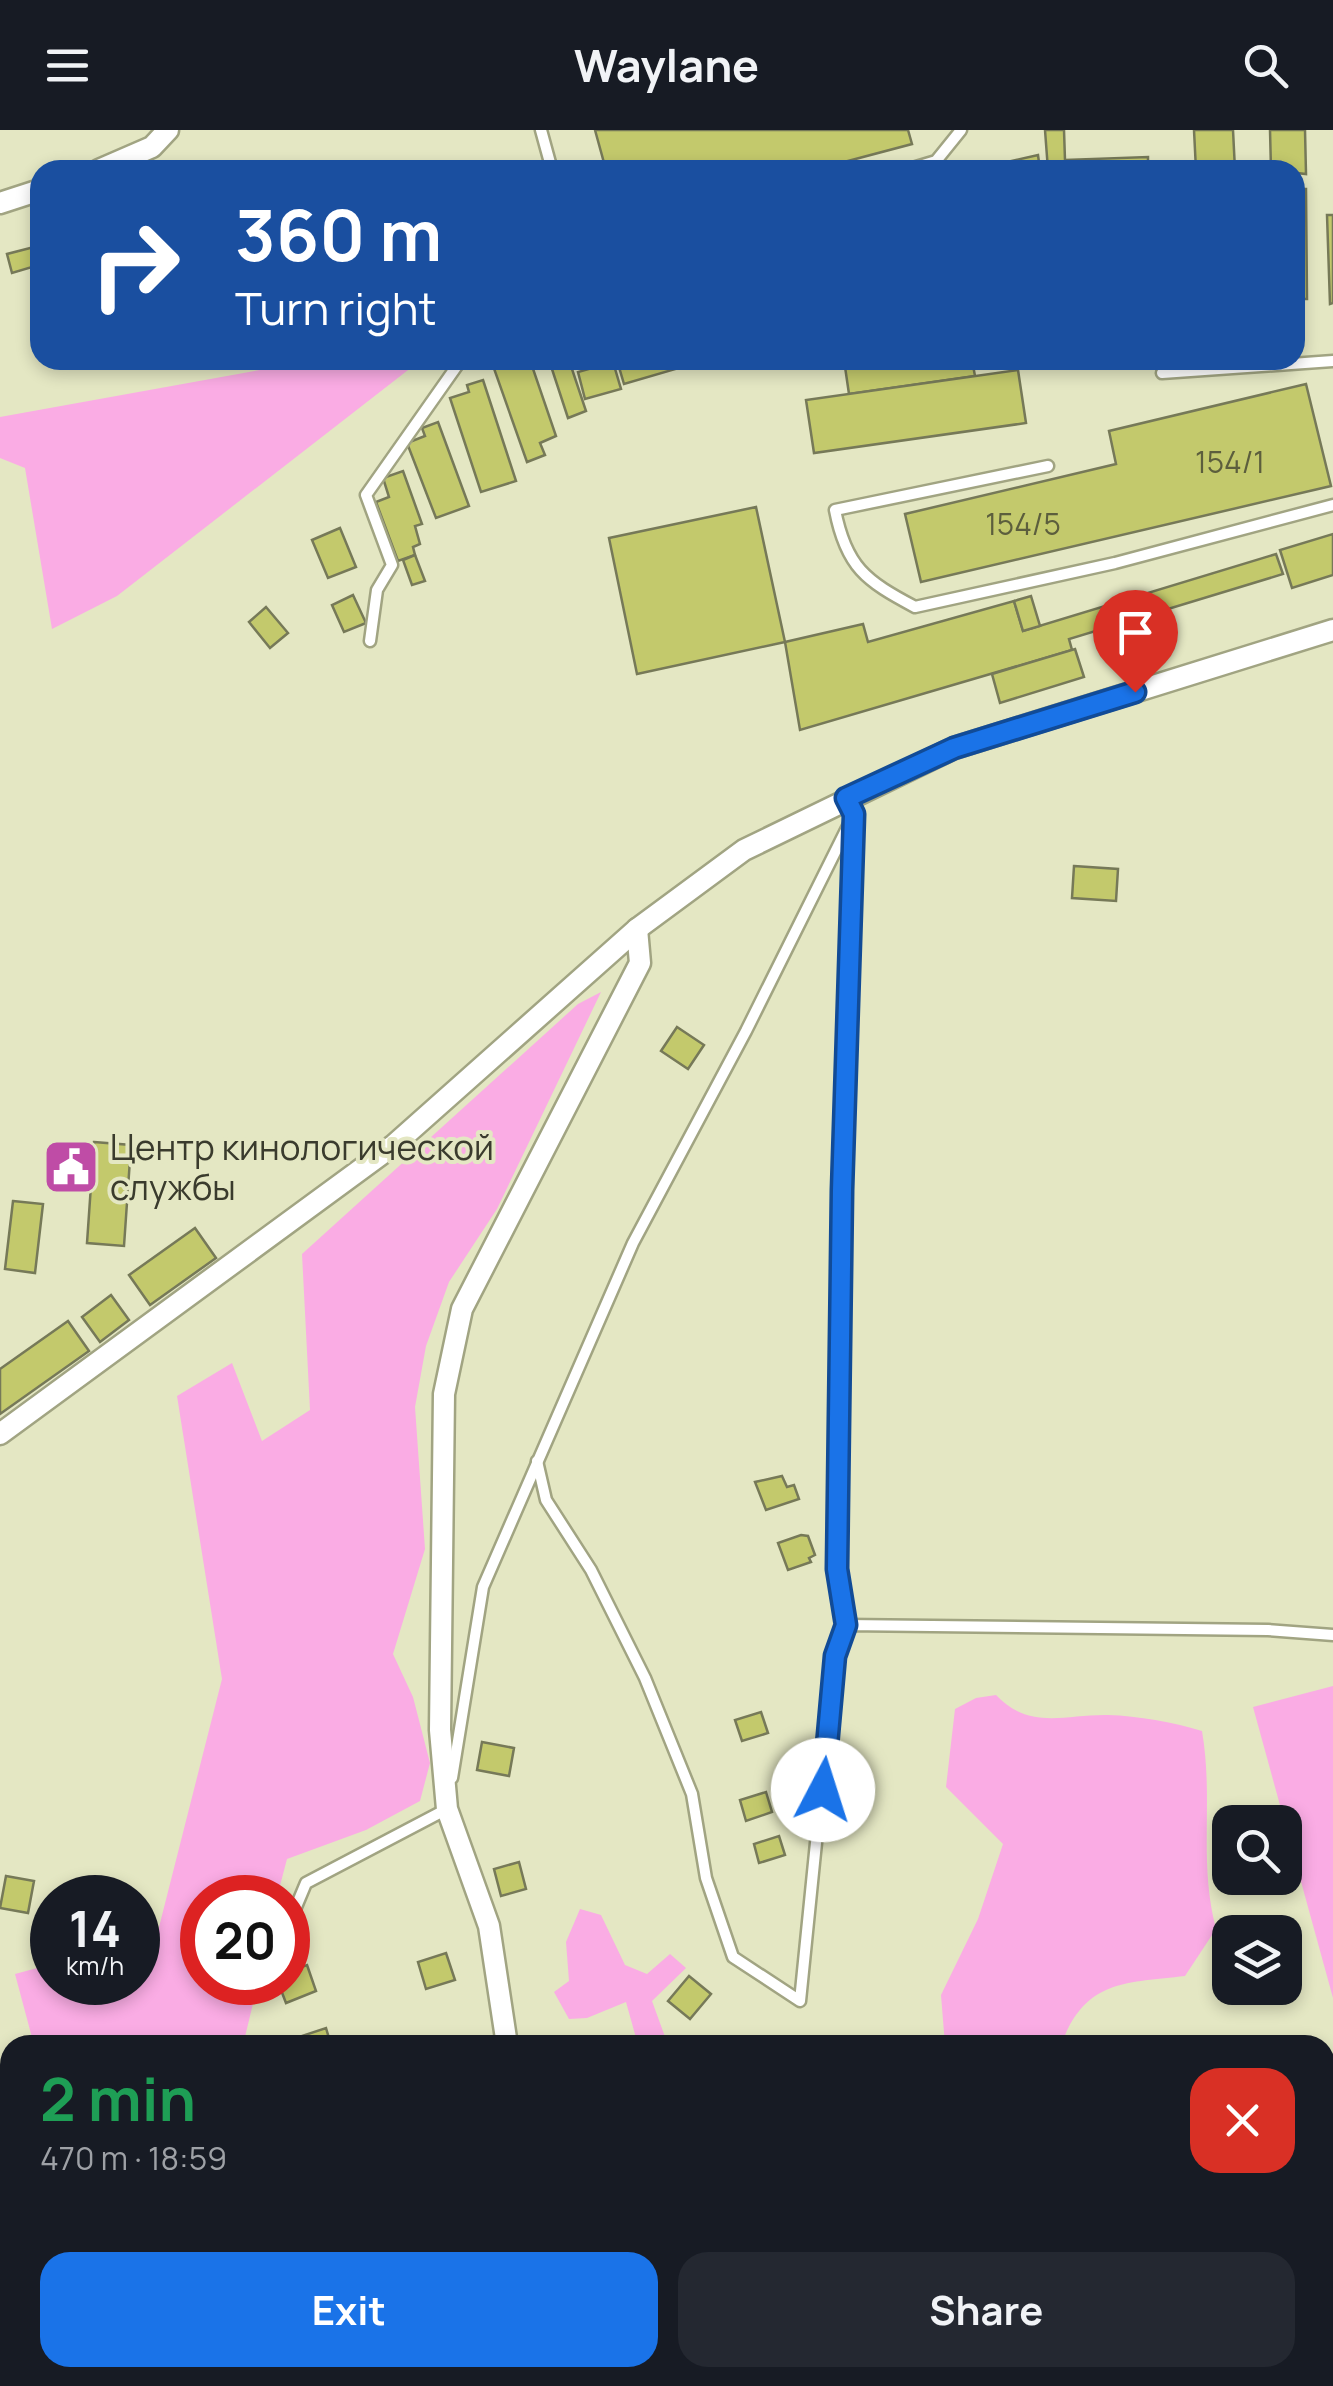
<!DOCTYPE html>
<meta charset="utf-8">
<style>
:root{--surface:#171b24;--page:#242831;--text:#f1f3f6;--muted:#9ea1a6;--accent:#1a73e8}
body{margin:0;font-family:Manrope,sans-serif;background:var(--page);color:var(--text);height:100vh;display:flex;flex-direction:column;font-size:38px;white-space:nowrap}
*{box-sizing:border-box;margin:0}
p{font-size:32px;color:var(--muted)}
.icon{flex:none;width:55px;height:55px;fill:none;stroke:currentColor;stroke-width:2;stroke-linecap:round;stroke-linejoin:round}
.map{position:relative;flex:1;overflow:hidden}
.side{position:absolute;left:0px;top:1905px;width:1335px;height:352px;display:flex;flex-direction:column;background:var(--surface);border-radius:30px 30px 0 0;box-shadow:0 5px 15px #0003}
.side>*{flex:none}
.hud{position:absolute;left:30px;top:30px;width:1275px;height:210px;border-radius:30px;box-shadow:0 5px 15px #0003;background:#1a4fa0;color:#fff;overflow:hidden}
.controls{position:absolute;left:1212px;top:1675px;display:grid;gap:20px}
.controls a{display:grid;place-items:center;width:90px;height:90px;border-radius:20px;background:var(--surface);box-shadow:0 5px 15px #0003;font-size:50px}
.speed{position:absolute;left:30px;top:1745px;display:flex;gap:20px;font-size:50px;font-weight:700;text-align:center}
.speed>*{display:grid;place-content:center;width:130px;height:130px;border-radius:50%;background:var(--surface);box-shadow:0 5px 15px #0003;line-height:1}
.speed small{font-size:25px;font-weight:400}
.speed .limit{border:15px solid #d22;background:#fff;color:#111}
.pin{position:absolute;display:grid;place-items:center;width:85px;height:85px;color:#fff;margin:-102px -42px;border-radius:50% 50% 50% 0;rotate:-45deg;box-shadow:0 0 10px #0007}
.pin .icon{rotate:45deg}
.me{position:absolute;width:110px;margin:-55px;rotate:5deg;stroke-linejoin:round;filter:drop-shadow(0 0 8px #0008)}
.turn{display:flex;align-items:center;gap:35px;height:210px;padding:0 40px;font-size:45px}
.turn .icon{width:130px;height:130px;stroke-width:2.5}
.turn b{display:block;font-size:70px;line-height:85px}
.round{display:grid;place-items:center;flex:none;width:105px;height:105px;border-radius:30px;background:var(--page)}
.headline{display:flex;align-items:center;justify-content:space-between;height:170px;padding:0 40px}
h1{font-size:60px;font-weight:700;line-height:75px;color:#1e9e55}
.primary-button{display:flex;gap:20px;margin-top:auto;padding:20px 40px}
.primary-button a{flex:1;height:115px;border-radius:30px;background:var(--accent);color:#fff;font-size:40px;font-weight:700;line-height:115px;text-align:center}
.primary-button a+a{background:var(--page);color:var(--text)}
header{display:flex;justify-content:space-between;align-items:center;height:130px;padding:0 40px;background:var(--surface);font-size:45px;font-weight:700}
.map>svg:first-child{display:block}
.green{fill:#faace4}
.building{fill:#c3c96c;stroke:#767958;stroke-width:2.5}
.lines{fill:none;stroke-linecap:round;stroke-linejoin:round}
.lane-casing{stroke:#a1a482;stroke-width:15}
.street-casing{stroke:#a1a482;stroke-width:25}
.lane{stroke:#fff;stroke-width:10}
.street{stroke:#fff;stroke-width:20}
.route-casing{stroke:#114b97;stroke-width:25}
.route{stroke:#1a73e8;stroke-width:18}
.labels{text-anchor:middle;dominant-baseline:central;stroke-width:8;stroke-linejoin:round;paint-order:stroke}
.number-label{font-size:30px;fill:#5c5e3d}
.poi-label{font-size:35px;fill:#3a3b2d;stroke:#e4e7c3;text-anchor:start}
</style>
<header><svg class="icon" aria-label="menu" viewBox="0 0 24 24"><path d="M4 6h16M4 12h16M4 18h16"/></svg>Waylane<svg class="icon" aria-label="search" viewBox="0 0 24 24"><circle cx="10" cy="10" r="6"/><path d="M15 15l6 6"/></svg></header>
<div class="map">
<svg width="1333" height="2256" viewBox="0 0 1333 2256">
<rect width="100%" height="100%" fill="#e4e7c3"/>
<g class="green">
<path d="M315 230H421L117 466 52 499 25 338 0 328V287Z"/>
<path d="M601 862 497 1079 449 1152 426 1216 415 1277 425 1419 393 1524 413 1567 430 1633 420 1671 366 1700 287 1729 277 1767 202 1768V1852L258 1853 243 1915H34L15 1844 52 1834V1852H138V1811L157 1805 222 1549 177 1266 232 1233 262 1311 310 1280 302 1124 578 874Z"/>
<path d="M1333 1556V1868L1253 1577Z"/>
<path d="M996 1565C1030 1601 1065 1584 1108 1585 1139 1586 1172 1592 1202 1601 1214 1672 1198 1729 1216 1799L1185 1846C1124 1853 1085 1850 1061 1915H945L941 1865 978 1789 1003 1714 946 1657 955 1579 976 1568Z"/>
<path d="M580 1779 601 1785 625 1835 647 1844 670 1824 686 1838 652 1871 668 1915H638L626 1872 587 1888 569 1889 554 1862 569 1851 566 1812Z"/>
<path d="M803 2248H953L948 2256H799Z"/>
</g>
<g class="building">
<path d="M595 0H908L912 14 814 40H606Z"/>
<path d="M1045 0H1064L1065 30 1148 27V40H1048Z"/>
<path d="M1194 0H1233L1235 40H1196Z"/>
<path d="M1270 0H1305L1306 44 1271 40Z"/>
<path d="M1038 25 1040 40H976V39Z"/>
<path d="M1295 59H1306L1307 169H1295Z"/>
<path d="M1327 85H1333V173L1330 174Z"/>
<path d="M34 117 39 135 12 143 7 124Z"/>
<path d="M491 230H530L556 306 540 313 545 325 527 332Z"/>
<path d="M549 230H569L586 281 568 288Z"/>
<path d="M643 230H677L679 238 624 254 619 237Z"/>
<path d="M844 230H972L975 246 849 264Z"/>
<path d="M613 232 621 259 585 269 578 242Z"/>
<path d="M1018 240 1026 293 814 323 806 270Z"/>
<path d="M483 250 516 351 481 362 450 268 469 262 467 255Z"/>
<path d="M1306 254 1331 356 921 452 905 384 1116 334 1109 301Z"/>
<path d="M438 292 469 376 436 388 407 313 425 306 422 298Z"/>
<path d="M403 341 422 394 415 396 420 414 413 417 415 425 398 431 376 372 389 367 383 348Z"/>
<path d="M756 377 785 512 637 544 609 408Z"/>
<path d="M340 398 356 437 328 448 312 410Z"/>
<path d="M1333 404V445L1292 458 1280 420Z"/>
<path d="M1276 424 1283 444 1069 509 1072 520 800 600 785 512 863 494 868 512 1014 471 1023 501Z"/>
<path d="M415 425 425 451 412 455 403 430Z"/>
<path d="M353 465 366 493 344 502 332 475Z"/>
<path d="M1031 466 1040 496 1023 501 1014 471Z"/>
<path d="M266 477 288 503 270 518 249 492Z"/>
<path d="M1075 519 1084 547 1000 573 992 544Z"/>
<path d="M1074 736 1118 739 1116 771 1072 768Z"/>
<path d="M677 897 704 915 688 939 661 921Z"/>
<path d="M94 1012 131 1015 124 1116 87 1113Z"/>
<path d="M13 1071 43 1074 35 1143 5 1139Z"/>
<path d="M195 1098 216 1128 150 1175 129 1145Z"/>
<path d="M111 1165 129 1190 100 1212 82 1187Z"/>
<path d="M68 1191 89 1221 0 1284V1239Z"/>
<path d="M782 1346 787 1357 794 1355 799 1369 766 1380 755 1352Z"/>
<path d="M801 1405 808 1406 815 1425 809 1428 811 1432 788 1440 778 1413Z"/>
<path d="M761 1582 768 1603 742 1611 735 1590Z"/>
<path d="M482 1612 514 1618 509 1646 477 1640Z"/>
<path d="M766 1662 772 1682 746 1691 740 1670Z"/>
<path d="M779 1706 785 1725 759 1733 754 1714Z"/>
<path d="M519 1732 526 1759 501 1766 494 1739Z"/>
<path d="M6 1746 34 1751 28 1783 0 1778Z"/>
<path d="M446 1823 455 1850 426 1859 418 1832Z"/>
<path d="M307 1835 316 1861 286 1873 278 1852H288V1842Z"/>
<path d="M689 1846 711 1864 690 1889 668 1871Z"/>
<path d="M326 1898 331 1915H302L299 1907Z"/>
</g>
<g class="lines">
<g class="lane-casing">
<g id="lane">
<path d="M541 0 552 40"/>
<path d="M906 40 936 31 961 0"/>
<path d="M1162 243 1333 231"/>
<path d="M1048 336 835 380C846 437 866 451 915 477L1115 433 1333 375"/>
<path d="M370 511 377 460 392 435 366 365 461 230"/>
<path d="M537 1331 546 1370 591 1440 645 1548 692 1664 706 1748 733 1827 800 1871 835 1525 846 1495 1268 1500 1333 1505"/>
<path d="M846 1495 837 1439 838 1330 853 687"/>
<path d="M452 1648 483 1457 633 1113 746 901 854 684 847 669"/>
<path d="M288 1796 306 1753 447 1679"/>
</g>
</g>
<g class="street-casing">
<g id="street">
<path d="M99 40 152 17 168 0"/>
<path d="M0 73 40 60"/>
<path d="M0 1304 394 1015 637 799 744 720 954 618 1333 500"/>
<path d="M507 1915 489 1796 447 1679 440 1600 444 1264 462 1179 640 833 637 799"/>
<path d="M0 2062 10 2068"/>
<path d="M508 2248V2256"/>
</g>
</g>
<use href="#lane" class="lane"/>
<use href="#street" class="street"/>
</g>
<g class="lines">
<g class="route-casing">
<path id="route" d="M823 1660 835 1526 846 1495 837 1439 842 1060 854 684 846 668 954 618 1135 562"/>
</g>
<use href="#route" class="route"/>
</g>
<defs>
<g id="civic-square" transform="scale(2.875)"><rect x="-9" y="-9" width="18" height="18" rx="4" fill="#bf4ca6" stroke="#e4e7c3"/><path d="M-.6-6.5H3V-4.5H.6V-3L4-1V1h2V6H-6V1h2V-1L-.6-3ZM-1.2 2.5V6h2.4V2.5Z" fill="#fff"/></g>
</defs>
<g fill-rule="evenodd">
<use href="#civic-square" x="71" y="1037"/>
</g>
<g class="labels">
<g class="number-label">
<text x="1230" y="331">154/1</text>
<text x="1023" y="393">154/5</text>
</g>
<g class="poi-label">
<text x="110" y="1017">Центр кинологической<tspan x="110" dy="40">службы</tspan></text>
</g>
</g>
</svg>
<div class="controls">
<a><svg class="icon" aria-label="search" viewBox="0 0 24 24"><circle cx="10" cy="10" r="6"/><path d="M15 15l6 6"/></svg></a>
<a><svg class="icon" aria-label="layers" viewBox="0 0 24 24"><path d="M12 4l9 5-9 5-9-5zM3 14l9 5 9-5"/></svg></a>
</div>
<div class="speed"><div>14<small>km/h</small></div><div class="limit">20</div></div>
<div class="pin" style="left:1135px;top:562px;background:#d93025"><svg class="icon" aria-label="arrive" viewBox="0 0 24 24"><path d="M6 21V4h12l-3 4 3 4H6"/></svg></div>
<svg class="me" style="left:823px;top:1660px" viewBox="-20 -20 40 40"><circle r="19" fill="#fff"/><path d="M0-13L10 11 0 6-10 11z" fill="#1a73e8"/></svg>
<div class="hud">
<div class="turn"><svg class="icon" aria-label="right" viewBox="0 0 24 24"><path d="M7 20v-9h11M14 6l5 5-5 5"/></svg><div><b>360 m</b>Turn right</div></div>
</div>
<section class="side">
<div class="headline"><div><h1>2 min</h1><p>470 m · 18:59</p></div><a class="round" style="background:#d93025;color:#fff"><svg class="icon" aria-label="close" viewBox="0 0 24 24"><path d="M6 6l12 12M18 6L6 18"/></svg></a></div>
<div class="primary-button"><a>Exit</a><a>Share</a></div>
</section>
</div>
